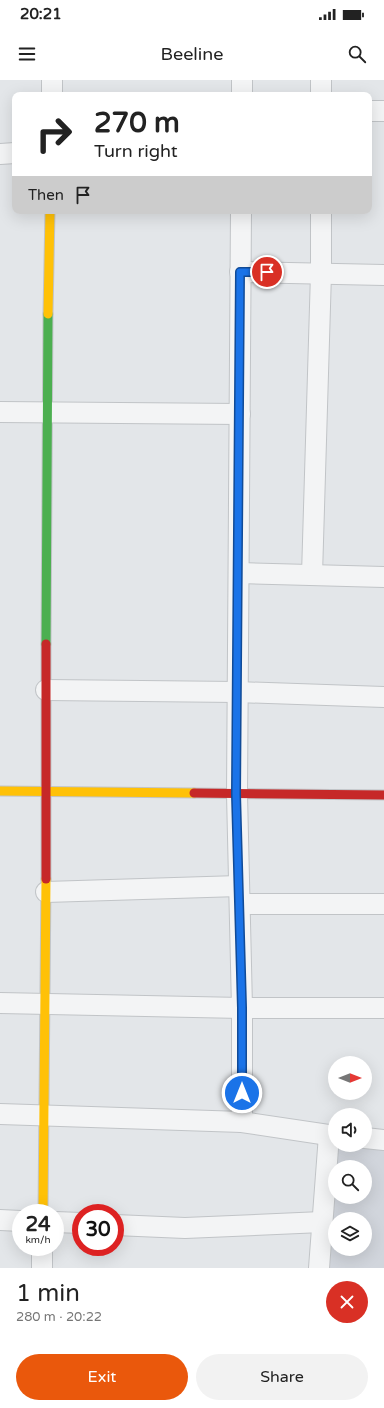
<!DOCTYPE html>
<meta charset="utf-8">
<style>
:root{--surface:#fff;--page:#f2f2f2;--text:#222;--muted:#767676;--accent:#ea580c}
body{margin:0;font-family:"Varela Round",sans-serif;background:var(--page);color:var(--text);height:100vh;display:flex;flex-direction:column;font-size:15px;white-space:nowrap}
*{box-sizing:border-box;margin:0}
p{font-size:13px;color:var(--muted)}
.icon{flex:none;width:22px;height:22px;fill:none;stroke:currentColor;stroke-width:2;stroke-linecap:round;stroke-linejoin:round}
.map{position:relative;height:1188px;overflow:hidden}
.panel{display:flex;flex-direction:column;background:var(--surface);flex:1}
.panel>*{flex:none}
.top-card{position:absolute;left:12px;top:12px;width:360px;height:122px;border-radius:8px;box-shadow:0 4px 16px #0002;background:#fff;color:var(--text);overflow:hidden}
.needle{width:26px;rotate:90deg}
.fabs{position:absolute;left:328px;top:976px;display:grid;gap:8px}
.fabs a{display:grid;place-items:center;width:44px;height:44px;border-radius:50%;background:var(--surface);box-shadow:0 4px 16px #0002;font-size:20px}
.speed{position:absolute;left:12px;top:1124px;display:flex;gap:8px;font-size:20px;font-weight:700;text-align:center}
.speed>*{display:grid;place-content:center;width:52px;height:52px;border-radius:50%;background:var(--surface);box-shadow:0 4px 16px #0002;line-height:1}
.speed small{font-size:10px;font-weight:400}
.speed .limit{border:6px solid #d22;background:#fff;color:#111}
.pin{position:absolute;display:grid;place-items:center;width:34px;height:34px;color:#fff;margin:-17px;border:2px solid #fff;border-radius:50%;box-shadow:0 1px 4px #0007}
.me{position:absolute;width:44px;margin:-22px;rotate:0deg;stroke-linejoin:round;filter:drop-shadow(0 0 3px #0008)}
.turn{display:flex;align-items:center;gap:14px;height:84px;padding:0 16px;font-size:18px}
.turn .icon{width:52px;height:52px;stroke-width:2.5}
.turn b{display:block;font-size:28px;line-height:34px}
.then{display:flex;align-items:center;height:38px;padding:0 16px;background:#0003;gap:8px;font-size:15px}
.round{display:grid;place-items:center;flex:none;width:42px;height:42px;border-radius:21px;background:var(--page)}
.headline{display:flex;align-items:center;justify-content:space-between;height:68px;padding:0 16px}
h1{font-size:24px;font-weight:600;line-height:30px}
.button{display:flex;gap:8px;margin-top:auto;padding:8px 16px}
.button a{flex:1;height:46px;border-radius:24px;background:var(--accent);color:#fff;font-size:16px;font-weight:600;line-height:46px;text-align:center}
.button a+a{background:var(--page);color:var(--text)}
.status{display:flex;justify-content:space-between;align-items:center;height:28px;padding:0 20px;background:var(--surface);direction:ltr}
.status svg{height:11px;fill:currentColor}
header{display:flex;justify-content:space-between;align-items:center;height:52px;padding:0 16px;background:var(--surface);font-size:18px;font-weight:600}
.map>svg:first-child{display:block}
.built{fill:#d1d5dc;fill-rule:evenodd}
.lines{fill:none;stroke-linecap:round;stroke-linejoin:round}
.street-casing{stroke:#c1c4c7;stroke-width:22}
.fast-casing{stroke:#c1c4c7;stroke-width:11}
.slow-casing{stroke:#c1c4c7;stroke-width:11}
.jam-casing{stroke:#c1c4c7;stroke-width:11}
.street{stroke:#f3f4f5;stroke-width:20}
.fast{stroke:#4caf50;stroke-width:9}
.slow{stroke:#ffc107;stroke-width:9}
.jam{stroke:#c62828;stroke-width:9}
.route-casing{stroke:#114b97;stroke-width:10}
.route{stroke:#1a73e8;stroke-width:7}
</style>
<div class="status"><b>20:21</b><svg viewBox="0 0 49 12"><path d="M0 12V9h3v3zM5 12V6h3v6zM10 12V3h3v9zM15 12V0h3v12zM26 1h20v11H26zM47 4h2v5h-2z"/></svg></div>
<header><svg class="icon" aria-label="menu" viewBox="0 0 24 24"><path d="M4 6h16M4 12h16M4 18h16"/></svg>Beeline<svg class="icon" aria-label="search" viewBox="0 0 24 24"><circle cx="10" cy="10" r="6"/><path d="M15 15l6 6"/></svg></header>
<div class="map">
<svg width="384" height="1188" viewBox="0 0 384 1188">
<rect width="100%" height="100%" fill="#e3e6e9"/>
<path class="built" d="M336 1066 384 1069V1188H329ZM335 1087H365V1117H335ZM335 1139H365V1169H335Z"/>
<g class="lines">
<g class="street-casing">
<g id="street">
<path d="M321 0V15"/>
<path d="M52 15V0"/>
<path d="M242 15V0"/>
<path d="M369 31H384"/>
<path d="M0 74 15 73"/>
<path d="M241 131 237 714 242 928V1042"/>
<path d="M240 192 384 195"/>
<path d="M0 332 240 334"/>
<path d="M239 493 384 497"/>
<path d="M312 495 321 193V131"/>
<path d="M46 610 237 612 384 617"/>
<path d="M46 812 239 806"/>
<path d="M240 824H384"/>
<path d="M0 923 242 928H384"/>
<path d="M0 1034 242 1042 335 1056"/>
<path d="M365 1058 384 1060"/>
<path d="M0 1140 21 1141"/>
<path d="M55 1142 81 1143"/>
<path d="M115 1145 185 1148 322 1142"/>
<path d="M42 1188V1167"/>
<path d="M319 1188 329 1055"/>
</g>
</g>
<g class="fast-casing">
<path id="fast" d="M46 564 48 234"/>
</g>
<g class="slow-casing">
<g id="slow">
<path d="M48 234 50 131"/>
<path d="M0 711 194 713"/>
<path d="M43 1133 46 799"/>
</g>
</g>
<g class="jam-casing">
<g id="jam">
<path d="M194 713 384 715"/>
<path d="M46 799V564"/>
</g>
</g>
<use href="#street" class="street"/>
<use href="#fast" class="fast"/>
<use href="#slow" class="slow"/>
<use href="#jam" class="jam"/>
</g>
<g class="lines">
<g class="route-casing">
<path id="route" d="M242 1013V928L236 714 240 192H267"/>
</g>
<use href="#route" class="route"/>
</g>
</svg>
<div class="fabs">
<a><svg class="needle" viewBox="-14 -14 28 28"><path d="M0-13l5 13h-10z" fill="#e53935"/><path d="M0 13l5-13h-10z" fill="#767676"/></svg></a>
<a><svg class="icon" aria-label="sound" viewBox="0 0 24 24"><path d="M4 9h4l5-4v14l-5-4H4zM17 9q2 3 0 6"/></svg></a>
<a><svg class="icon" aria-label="search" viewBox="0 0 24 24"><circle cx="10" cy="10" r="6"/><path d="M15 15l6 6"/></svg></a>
<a><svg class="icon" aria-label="layers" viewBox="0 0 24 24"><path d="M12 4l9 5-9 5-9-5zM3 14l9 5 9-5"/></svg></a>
</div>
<div class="speed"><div>24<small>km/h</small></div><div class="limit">30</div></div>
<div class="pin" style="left:267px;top:192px;background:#d93025"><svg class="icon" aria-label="arrive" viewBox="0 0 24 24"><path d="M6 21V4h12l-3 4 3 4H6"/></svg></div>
<svg class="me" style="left:242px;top:1013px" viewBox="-20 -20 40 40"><circle r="17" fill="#1a73e8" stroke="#fff" stroke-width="3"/><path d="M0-11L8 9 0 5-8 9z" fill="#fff"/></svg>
<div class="top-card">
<div class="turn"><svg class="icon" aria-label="right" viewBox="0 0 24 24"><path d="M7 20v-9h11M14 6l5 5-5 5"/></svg><div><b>270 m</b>Turn right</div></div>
<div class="then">Then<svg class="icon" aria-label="arrive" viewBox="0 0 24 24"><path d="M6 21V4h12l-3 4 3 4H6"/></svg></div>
</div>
</div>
<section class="panel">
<div class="headline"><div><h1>1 min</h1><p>280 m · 20:22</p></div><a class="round" style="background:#d93025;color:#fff"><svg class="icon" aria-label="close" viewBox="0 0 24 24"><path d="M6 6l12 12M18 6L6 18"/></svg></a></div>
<div class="button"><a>Exit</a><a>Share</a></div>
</section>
